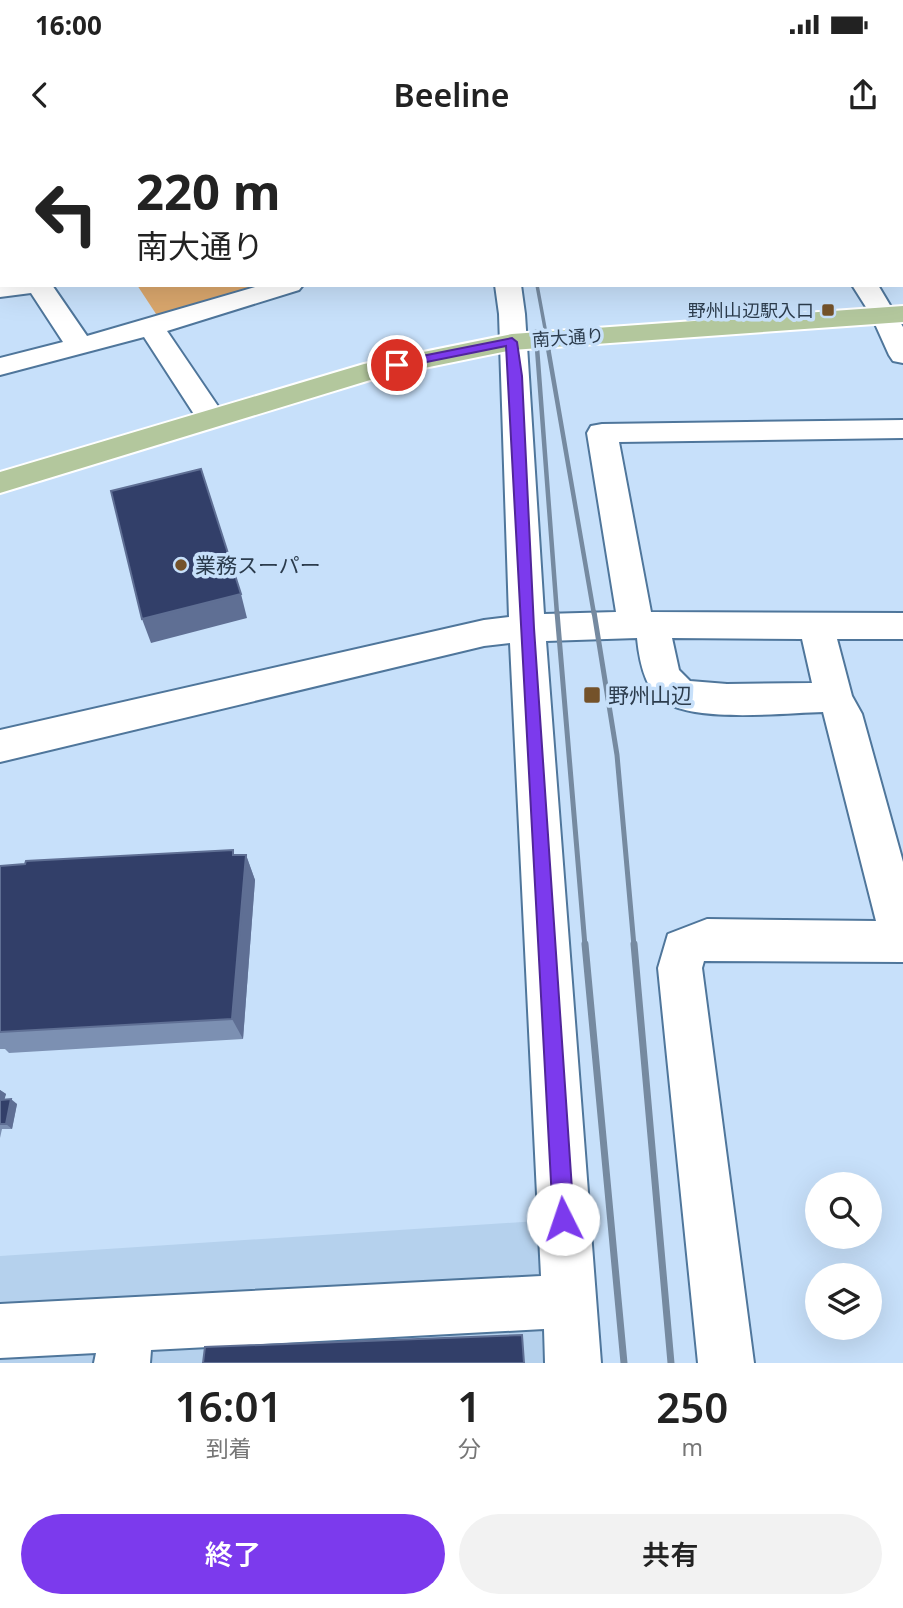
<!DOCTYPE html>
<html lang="ja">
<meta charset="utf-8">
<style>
:root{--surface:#fff;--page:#f2f2f2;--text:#222;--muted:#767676;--accent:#7c3aed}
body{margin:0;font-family:"Noto Sans","Noto Sans JP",sans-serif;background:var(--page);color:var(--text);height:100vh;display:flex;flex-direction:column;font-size:26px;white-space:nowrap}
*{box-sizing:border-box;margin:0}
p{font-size:23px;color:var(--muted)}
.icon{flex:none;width:38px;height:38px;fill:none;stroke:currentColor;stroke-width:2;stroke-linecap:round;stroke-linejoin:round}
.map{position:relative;height:1223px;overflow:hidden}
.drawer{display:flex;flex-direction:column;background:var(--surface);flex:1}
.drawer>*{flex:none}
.hud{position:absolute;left:0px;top:0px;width:903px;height:147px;box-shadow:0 7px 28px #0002;background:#fff;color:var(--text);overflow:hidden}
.tools{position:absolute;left:805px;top:1032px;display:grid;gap:14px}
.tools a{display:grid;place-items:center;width:77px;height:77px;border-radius:50%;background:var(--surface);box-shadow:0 7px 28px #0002;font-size:35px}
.pin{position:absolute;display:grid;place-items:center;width:60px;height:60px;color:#fff;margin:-30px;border:4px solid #fff;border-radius:50%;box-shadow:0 2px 7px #0007}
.me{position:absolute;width:77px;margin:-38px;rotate:356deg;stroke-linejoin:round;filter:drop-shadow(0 0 5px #0008)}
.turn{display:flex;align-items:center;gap:24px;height:147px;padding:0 21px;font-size:32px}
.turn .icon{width:91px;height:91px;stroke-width:2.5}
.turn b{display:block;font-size:49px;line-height:60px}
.eta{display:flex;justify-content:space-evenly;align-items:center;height:119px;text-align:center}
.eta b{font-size:42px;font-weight:600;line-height:49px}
.action{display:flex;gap:14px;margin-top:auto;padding:14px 21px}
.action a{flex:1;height:80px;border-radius:42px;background:var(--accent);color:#fff;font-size:28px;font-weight:600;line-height:80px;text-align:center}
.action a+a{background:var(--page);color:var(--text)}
.status{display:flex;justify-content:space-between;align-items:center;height:49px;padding:0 35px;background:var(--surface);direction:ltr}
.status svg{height:19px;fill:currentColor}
header{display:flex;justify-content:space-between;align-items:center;height:91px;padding:0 21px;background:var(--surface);font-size:32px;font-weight:600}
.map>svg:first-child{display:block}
.built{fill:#b5d1ed}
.green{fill:#daa76d}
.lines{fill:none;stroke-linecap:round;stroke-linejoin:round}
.minor-casing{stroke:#4f769b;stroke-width:4}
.major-casing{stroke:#fff;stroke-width:4}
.minor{fill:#fff;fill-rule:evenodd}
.major{fill:#b3c79d;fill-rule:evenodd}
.rail-far3{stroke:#768aa0;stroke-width:3.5}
.rail-far2{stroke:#768aa0;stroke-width:4.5}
.rail-far1{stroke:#768aa0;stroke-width:5}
.rail{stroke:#768aa0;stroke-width:7}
.wall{fill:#7c90b2}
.shaded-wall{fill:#5f6f94}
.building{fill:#323f69;stroke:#5f6f94;stroke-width:2}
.route{fill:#7c3aed;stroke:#51269a;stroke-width:2}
.poi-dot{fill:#74522a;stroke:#c7e0fa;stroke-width:2.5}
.labels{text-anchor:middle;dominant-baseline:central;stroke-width:7;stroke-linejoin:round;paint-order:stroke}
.far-poi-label{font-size:18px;fill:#2c3c4d;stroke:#c7e0fa;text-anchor:end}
.far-street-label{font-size:18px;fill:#2c3c4d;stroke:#c7e0fa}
.poi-label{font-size:21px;fill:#2c3c4d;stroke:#c7e0fa;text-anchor:start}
</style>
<div class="status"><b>16:00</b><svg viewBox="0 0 49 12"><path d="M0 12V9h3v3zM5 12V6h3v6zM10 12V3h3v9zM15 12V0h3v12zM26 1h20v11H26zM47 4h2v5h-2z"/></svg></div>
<header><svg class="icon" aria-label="back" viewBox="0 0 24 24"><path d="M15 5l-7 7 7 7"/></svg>Beeline<svg class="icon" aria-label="share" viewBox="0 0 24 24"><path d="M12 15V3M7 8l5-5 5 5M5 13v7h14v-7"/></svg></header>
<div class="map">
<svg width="903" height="1223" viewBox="0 0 903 1223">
<rect width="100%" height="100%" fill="#c7e0fa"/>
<path class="built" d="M537 1081 543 1223H0V1116Z"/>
<path class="green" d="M137 145H279L160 180Z"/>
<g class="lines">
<g class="minor-casing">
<g id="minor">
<path d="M194 0H216L217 2H195Z"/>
<path d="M254 0H282L253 2Z"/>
<rect x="478" y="0" width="22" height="2"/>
<rect x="610" y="0" width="22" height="2"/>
<path d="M763 0H785L786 2H764Z"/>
<rect x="0" y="32" width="2" height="14"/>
<path d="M0 141 2 145H52L87 196 262 145H303L299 150 167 191 226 278 221 285 211 287 201 285 144 197 0 235V218L63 202 31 153 0 157Z"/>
<path d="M495 145H521L525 174 544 474 616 472 587 293 591 286 602 284 903 280V298L619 302 651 472 903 473V499H837L852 556 862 574 903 722V822L704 821 702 828 754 1223H698L658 828 668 794 707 779 876 781 823 572C783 573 696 583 663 561 644 549 639 518 637 498L546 501 601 1223H545L544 1189 151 1210 150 1223H94L96 1213 0 1218V1164L541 1136 510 503 484 506 0 622V590L484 480 509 477 499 174ZM672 498 802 499 812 543 727 544 690 541 679 530Z"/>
<path d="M852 145H878L903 187V223L893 221 889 215 871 175Z"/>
</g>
</g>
<g class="major-casing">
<path id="major" d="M903 166V182L512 210 380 237 0 353V332L364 224 512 194Z"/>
</g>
<use href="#minor" class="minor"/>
<use href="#major" class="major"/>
<g class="rail-far3">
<path d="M537 145 549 210"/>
<path d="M536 191 537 210"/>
</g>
<g class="rail-far2">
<path d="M537 208 557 474"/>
<path d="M548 208 594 474"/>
</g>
<g class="rail-far1">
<path d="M557 472 585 806"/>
<path d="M594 472 617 615 634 806"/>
</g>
<g class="rail">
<path d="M585 804 624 1223"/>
<path d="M634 804 671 1223"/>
</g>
</g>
<g class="wall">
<path d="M882 0H903V29L901 27V2H883Z"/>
<path d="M246 715 255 740 243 899 9 913 5 909H0V726Z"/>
<path d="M0 950 6 954 4 959 17 964 12 989H2L0 998Z"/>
</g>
<g class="shaded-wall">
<path d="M241 454 247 478 151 503 142 479Z"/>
<path d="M246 715 255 740 243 899 232 879Z"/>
<path d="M0 950 6 954 3 965 0 962Z"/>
<path d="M11 959 17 964 12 989 6 984Z"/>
</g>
<g class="building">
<path d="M201 329 241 454 142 479 111 351Z"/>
<path d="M233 710V715H246L232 879 0 892V726L25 724 26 721Z"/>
<path d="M11 959 6 984H0V960Z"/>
<path d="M522 1195 524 1223H203L205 1207Z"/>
</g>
<path class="route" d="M512 198 517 202 522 236 534 488 574 1079 571 1086 563 1089 556 1086 553 1079 506 206 397 228 392 225 397 221Z"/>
<g class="poi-dot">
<rect x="821" y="163" width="14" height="14" rx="3.5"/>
<circle cx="181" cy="425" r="7"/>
<rect x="583" y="546" width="18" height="18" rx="3.5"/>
</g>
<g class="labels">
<g class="far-poi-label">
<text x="814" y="170">野州山辺駅入口</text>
</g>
<g class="far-street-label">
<text transform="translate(568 197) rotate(-4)">南大通り</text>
</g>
<g class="poi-label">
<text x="195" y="425">業務スーパー</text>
<text x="608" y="555">野州山辺</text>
</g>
</g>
</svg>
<div class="tools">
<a><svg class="icon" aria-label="search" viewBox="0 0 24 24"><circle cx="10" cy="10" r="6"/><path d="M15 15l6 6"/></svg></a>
<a><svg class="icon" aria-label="layers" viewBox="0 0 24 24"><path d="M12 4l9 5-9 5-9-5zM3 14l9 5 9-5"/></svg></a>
</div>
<div class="pin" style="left:397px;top:225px;background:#d93025"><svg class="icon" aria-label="arrive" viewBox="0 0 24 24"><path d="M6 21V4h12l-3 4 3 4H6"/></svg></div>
<svg class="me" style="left:563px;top:1079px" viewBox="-20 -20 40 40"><circle r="19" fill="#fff"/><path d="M0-13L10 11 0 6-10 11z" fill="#7c3aed"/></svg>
<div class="hud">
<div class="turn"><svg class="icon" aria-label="left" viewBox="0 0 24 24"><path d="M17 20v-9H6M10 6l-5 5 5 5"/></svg><div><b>220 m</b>南大通り</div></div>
</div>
</div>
<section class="drawer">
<div class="eta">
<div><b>16:01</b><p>到着</p></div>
<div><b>1</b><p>分</p></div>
<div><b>250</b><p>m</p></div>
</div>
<div class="action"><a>終了</a><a>共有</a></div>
</section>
